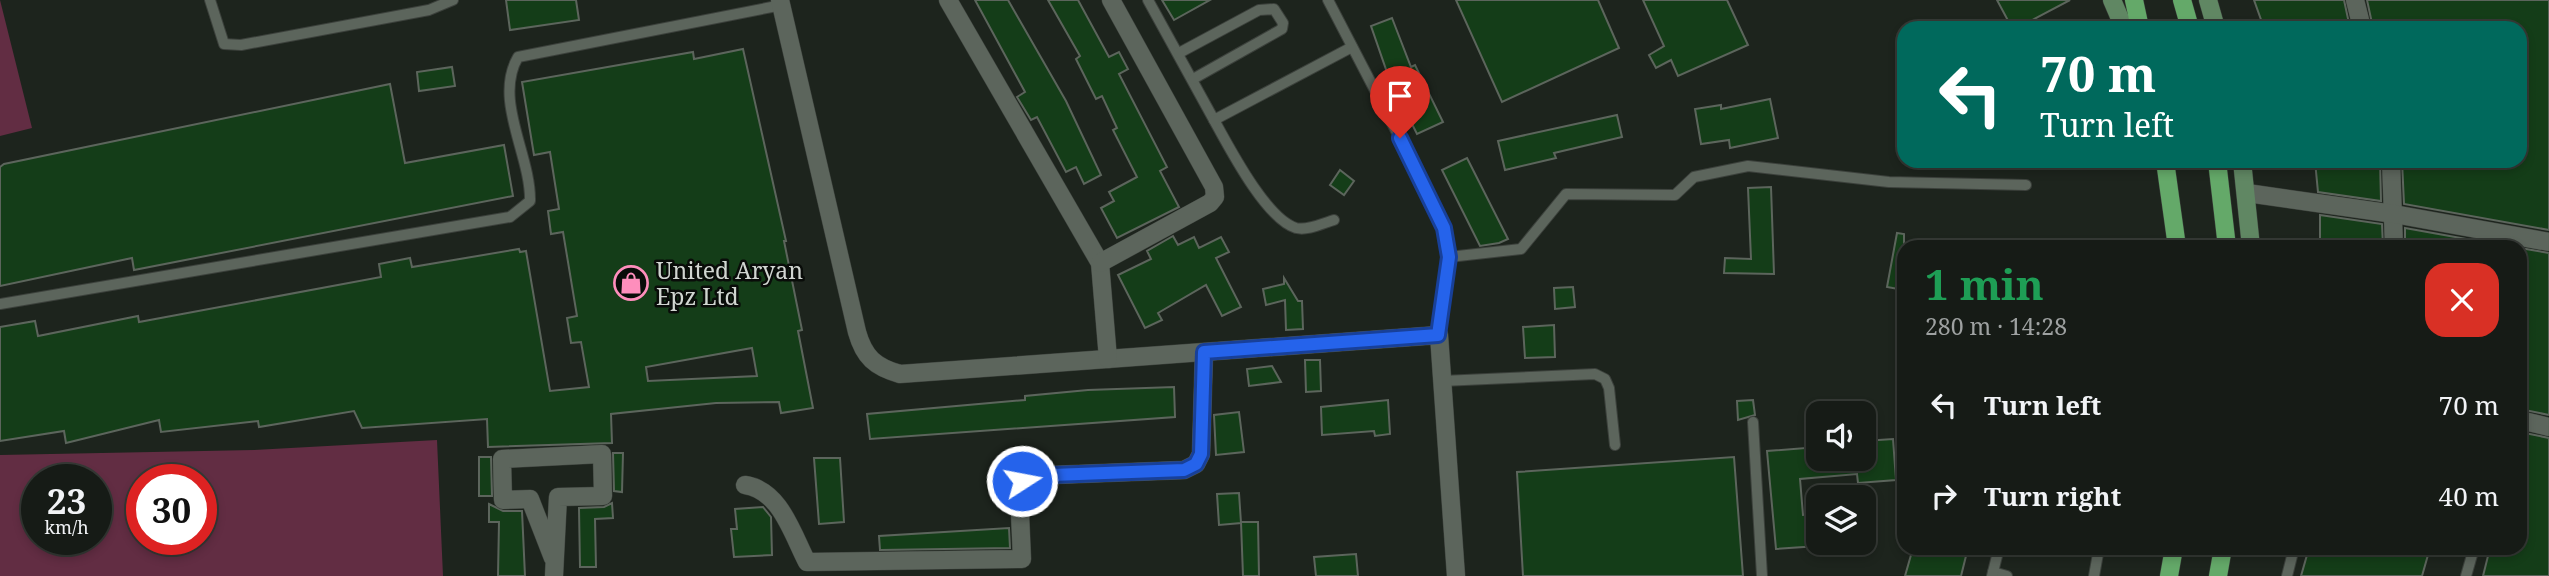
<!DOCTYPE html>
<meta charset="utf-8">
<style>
:root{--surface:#161b16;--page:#232823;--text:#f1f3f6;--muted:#9ea1a1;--line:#353935}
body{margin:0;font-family:"Noto Serif",serif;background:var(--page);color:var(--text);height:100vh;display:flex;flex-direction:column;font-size:26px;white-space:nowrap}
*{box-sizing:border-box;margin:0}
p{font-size:23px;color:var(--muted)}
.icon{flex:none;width:38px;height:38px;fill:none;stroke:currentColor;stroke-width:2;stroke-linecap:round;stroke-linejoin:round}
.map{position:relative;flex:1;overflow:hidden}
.drawer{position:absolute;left:1897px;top:240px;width:630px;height:315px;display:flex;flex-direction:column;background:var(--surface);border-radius:21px;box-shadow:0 4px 10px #0003,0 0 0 2px var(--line)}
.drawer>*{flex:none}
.guide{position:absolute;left:1897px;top:21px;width:630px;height:147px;border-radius:21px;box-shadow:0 4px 10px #0003,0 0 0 2px var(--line);background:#00695c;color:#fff;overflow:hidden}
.tools{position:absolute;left:1806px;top:401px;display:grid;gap:14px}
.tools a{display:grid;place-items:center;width:70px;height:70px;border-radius:14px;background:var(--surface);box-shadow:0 4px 10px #0003,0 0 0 2px var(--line);font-size:35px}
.speed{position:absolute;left:21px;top:464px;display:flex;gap:14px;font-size:35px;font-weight:700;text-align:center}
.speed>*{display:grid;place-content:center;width:91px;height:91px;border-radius:50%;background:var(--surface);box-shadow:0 4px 10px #0003,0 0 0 2px var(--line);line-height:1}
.speed small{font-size:18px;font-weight:400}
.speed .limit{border:10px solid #d22;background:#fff;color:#111}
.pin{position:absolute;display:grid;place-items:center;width:60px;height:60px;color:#fff;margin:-72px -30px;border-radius:50% 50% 50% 0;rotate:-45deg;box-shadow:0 0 7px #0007}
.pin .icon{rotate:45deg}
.me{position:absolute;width:77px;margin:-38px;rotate:79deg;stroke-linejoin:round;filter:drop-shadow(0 0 5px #0008)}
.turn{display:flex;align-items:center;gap:24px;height:147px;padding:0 28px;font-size:32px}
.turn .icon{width:91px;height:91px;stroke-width:2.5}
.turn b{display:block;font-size:49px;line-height:60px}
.round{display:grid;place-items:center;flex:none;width:74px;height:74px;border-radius:21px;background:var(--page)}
.summary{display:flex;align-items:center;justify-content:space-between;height:119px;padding:0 28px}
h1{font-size:42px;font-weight:700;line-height:52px;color:#1e9e55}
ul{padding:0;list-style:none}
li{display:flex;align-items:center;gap:21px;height:91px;padding:0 28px}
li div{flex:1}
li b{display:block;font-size:26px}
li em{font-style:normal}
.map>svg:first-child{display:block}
.green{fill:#622d43;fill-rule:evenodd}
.building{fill:#143d18;stroke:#5c655c;stroke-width:2;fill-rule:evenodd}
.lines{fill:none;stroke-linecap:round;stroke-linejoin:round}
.lane-casing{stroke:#3c413c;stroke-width:12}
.street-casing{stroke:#3c413c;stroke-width:19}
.secondary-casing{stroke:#3c413c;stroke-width:19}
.primary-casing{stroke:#3c413c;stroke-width:19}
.lane{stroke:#5c655c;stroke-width:10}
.street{stroke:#5c655c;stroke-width:18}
.secondary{stroke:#608763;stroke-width:18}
.primary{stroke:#64a969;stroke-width:18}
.route-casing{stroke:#184099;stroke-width:18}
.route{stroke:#2563eb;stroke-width:12}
.labels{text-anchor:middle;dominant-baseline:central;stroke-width:5;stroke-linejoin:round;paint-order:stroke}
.poi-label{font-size:23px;fill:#d1d6d1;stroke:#090c09;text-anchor:start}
</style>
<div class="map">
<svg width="2549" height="576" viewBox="0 0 2549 576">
<rect width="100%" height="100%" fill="#1d241d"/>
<g class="green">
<path d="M0 0 32 128 0 136Z"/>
<path d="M437 440 443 576H0V455L254 450ZM37 480H96V539H37ZM142 480H201V539H142Z"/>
</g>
<g class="building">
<path d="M506 0H576L579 20 510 30Z"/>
<path d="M975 0H1008L1066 101 1101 175 1084 184 1076 167 1066 172 1037 117 1031 120 1017 97 1025 92Z"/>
<path d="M1048 0H1078L1109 57 1119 52 1128 69 1119 74 1167 167 1160 171 1179 207 1117 238 1101 208 1114 201 1109 192 1137 177 1113 130 1117 128 1102 96 1096 99 1076 59 1080 56Z"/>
<path d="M1162 0H1210L1174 20Z"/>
<path d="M1456 0H1598L1619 48 1502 102Z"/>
<path d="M1643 0H1727L1748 45 1678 76 1671 60 1656 68 1649 55 1664 46Z"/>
<path d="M1997 0H2070L2017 28H2012Z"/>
<path d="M2254 0H2344L2350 28H2264Z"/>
<path d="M2367 0H2549V230L2404 204 2402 161H2520V28H2373Z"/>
<path d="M1392 18 1411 67 1415 65 1443 122 1417 134 1389 78 1371 26Z"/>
<path d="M743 49 786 241H784L802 330 798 331 813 408 781 413 779 402 716 403 611 414 612 443 488 447 487 419 362 428 354 411 259 427 258 421 161 432 159 420 66 443 64 431 0 441V327L35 321 38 336 138 316 139 322 381 277 379 264 410 258 412 267 519 249 520 252 526 251 550 391 589 387 581 342 571 343 567 318 577 316 563 232 551 234 548 211 559 209 550 152 534 155 522 82 693 52 694 59ZM752 348 757 376 648 381 646 367Z"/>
<path d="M452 67 455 86 419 91 417 72Z"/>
<path d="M390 84 405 163 504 145 513 196 134 270 132 258 0 286V167L4 164Z"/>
<path d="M1770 99 1778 138 1730 148 1729 140 1701 144 1695 109 1721 105V109Z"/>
<path d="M1617 115 1622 137 1554 153 1556 158 1505 170 1498 141Z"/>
<path d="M1467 158 1508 239 1499 243 1480 246 1442 170Z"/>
<path d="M2315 161H2380L2381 201 2318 192Z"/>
<path d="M1340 170 1354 181 1344 195 1330 185Z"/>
<path d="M1771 187 1774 274 1724 273 1725 258 1751 259 1748 188Z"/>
<path d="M2320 215 2382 224 2383 247H2320Z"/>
<path d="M2405 228 2511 247H2405Z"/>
<path d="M1897 233 1904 234V290L1887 287Z"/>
<path d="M1173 236 1178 245 1194 237 1199 248 1221 237 1229 252 1216 258 1241 307 1222 316 1206 285 1158 313 1162 320 1145 328 1118 275 1151 259 1147 251Z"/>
<path d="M2520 248 2549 253V415L2520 409Z"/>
<path d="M1284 278 1298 301H1302L1303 329 1286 330 1285 300 1266 305 1263 289 1284 284Z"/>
<path d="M1573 287 1575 307 1555 309 1554 288Z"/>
<path d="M1554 325 1555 357 1525 358 1523 327Z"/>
<path d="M1305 360H1320L1321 391 1306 392Z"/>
<path d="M1272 366 1281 382 1249 386 1247 369Z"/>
<path d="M1174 387 1175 417 870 439 867 414 1025 400V396L1088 390Z"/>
<path d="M1388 400 1390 434 1375 436 1374 431 1322 435 1321 407Z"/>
<path d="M1753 400 1755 415 1738 420 1737 401Z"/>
<path d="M1239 412 1244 452 1216 455 1214 415Z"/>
<path d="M2520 432 2549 438V576H2483L2490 548H2520Z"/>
<path d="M1893 439 1896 480 1858 483 1857 474 1800 479 1803 515 1818 514V546L1776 549 1767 451 1818 447V458H1864V441Z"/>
<path d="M613 453H623L622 492 614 491Z"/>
<path d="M479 457H491L492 496H479Z"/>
<path d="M1734 457 1743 576H1523L1517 472Z"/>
<path d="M814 458H840L844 522 819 524Z"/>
<path d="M1239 493 1241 523 1219 525 1217 494Z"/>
<path d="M612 503 613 518 595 519 596 567H580L579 508 604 507Z"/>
<path d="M489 504 503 511H522L525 576H498L499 522H489Z"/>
<path d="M763 507 771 517 772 555 734 557 731 529H737L735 509Z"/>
<path d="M1241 522H1258L1259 576H1243Z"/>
<path d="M1009 528 1010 548 880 550 879 536Z"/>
<path d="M1913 548H1968L1961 576H1905Z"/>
<path d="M2309 548H2430L2422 576H2301Z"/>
<path d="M1356 554 1358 576H1316L1314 557Z"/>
</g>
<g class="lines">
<g class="lane-casing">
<g id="lane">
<path d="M210 0 224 44 241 45 429 10 453 0"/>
<path d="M1148 0 1214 120 1352 47"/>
<path d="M1328 0 1435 206C1454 255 1445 285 1439 335"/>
<path d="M1179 53 1259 10 1274 9 1283 23 1282 29 1193 79"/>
<path d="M1214 120C1229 147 1266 219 1296 228 1308 231 1323 223 1334 220"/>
<path d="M1449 257 1521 249 1566 194 1675 195 1694 177 1748 166 1889 182 2026 185"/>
<path d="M0 304 510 217 530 201C531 155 493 100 518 57L782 5"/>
<path d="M1442 381 1595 374 1605 379 1609 388 1615 445"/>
<path d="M1753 422 1762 576"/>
<path d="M1993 572 2007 576"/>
<path d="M1992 576 1999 548"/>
<path d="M2094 576 2099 548"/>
<path d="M2287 576 2294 548"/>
<path d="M2466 576 2474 548"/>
</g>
</g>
<g class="street-casing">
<g id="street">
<path d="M780 0 857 332C864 357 875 367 900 374L1439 335 1456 576"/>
<path d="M948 0 1100 263 1108 359"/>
<path d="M2355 0 2362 28"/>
<path d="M2391 161 2394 247"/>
<path d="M2247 193 2394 214 2549 242"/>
<path d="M1100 263 1210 203 1215 197 1214 187 1111 0"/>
<path d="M2520 420 2549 427"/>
<path d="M745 485C780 490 792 533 807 562L1022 559 1019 491 1026 476 1184 470 1196 464 1201 454 1204 352"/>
<path d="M553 558 530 499 503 500 502 459 602 454 603 496 558 497 554 576"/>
</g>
</g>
<g class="secondary-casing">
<g id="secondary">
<path d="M2112 0 2124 28"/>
<path d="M2208 0 2216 28"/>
<path d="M2242 161 2251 247"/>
</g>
</g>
<g class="primary-casing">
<g id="primary">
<path d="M2134 0 2140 28"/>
<path d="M2182 0 2190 28"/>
<path d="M2165 161 2177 247"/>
<path d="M2217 161 2227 247"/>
<path d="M2169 576 2174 548"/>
<path d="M2218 576 2223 548"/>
</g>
</g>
<use href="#lane" class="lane"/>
<use href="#street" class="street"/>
<use href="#secondary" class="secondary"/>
<use href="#primary" class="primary"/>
</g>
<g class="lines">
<g class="route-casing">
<path id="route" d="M1022 481 1026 476 1184 470 1196 464 1201 454 1204 352 1438 335 1449 257 1444 228 1400 138"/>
</g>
<use href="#route" class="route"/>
</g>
<defs>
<g id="shop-ring" transform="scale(1.75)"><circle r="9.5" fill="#090c09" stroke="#fe8ebc" stroke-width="1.5"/><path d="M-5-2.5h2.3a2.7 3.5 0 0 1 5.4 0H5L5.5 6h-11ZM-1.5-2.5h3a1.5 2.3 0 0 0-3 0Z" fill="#fe8ebc"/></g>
</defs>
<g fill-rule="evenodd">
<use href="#shop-ring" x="631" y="283"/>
</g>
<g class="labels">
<g class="poi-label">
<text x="656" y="270">United Aryan<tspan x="656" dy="26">Epz Ltd</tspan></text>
</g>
</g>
</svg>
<div class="tools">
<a><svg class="icon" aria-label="sound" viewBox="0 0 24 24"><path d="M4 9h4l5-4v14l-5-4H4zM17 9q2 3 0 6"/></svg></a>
<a><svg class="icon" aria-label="layers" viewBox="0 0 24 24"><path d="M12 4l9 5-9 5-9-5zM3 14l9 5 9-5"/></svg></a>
</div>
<div class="speed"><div>23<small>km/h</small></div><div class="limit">30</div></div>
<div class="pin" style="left:1400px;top:138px;background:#d93025"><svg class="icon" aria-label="arrive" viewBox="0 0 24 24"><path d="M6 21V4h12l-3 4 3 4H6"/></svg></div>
<svg class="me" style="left:1022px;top:481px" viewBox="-20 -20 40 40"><circle r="17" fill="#2563eb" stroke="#fff" stroke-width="3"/><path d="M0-11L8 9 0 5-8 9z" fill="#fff"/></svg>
<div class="guide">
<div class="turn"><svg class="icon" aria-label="left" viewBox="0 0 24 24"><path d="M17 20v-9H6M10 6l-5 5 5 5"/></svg><div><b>70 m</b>Turn left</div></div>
</div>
<section class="drawer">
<div class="summary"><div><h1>1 min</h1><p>280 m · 14:28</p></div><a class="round" style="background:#d93025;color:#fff"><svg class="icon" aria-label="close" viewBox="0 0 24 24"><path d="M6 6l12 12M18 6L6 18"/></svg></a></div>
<ul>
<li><svg class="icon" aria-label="left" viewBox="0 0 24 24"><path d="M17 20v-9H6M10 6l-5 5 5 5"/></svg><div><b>Turn left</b></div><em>70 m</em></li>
<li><svg class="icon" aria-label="right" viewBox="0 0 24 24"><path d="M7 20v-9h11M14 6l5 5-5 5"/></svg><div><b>Turn right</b></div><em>40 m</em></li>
</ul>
</section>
</div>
